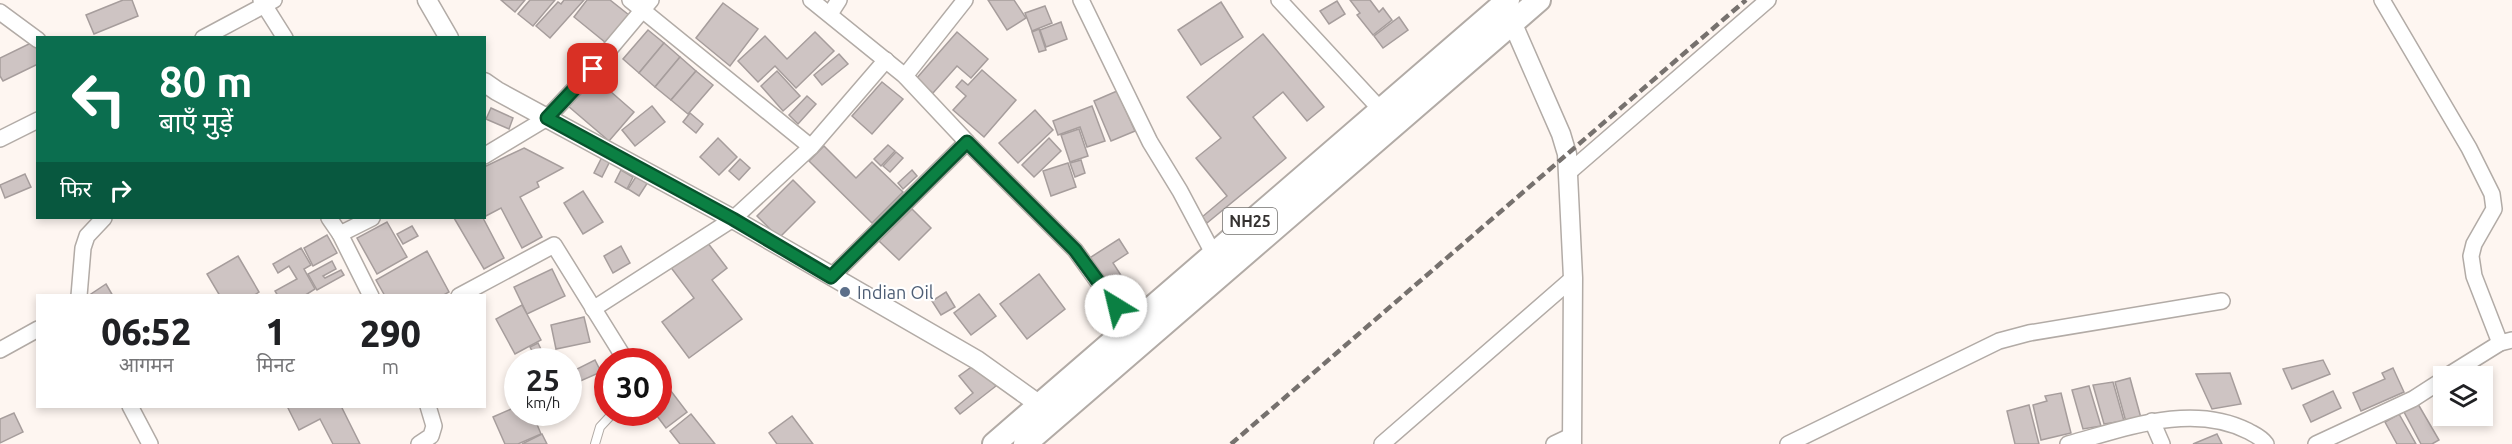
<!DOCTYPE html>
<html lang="hi">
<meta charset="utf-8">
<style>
:root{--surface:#fff;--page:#f2f2f2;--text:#202124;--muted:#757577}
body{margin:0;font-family:Ubuntu,"Noto Sans Devanagari",sans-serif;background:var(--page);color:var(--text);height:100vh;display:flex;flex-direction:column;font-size:22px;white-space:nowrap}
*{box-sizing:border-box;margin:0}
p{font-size:20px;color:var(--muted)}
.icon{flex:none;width:33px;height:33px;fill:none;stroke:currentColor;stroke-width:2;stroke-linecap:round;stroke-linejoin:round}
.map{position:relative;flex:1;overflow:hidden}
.side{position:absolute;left:36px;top:294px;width:450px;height:114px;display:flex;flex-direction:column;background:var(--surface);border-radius:0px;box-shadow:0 3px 9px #0003}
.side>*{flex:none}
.top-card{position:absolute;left:36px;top:36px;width:450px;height:183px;border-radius:0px;box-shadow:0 3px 9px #0003;background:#0b6e4f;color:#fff;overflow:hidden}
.fabs{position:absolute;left:2433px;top:366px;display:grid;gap:12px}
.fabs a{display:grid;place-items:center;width:60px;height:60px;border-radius:0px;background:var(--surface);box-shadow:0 3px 9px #0003;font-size:30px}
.speed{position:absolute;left:504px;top:348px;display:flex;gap:12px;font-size:30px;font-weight:700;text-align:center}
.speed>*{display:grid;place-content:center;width:78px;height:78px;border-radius:50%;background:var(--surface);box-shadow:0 3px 9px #0003;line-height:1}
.speed small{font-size:15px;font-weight:400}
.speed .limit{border:9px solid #d22;background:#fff;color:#111}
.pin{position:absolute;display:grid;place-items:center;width:51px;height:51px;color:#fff;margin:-26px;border-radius:12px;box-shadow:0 3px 9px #0006}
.me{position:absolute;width:66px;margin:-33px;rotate:324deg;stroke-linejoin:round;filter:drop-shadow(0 0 4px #0008)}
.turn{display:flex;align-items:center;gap:21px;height:126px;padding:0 24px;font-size:27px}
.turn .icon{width:78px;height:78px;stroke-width:2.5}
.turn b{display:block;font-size:42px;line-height:51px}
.then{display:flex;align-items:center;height:57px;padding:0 24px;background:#0003;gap:12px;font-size:22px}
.eta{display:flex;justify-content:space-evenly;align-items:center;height:102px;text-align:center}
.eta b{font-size:36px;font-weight:800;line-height:42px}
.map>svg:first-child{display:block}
.building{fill:#cec4c3;stroke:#a69d9c;stroke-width:1.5}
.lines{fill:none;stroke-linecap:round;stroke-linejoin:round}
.service-casing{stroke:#b2aba6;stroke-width:10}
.minor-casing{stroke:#b2aba6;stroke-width:18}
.tertiary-casing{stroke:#b2aba6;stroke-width:21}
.primary-casing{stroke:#b2aba6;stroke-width:26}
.service{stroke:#fff;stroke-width:8}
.minor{stroke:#fff;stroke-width:15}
.tertiary{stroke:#fff;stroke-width:18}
.primary{stroke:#fff;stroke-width:22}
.rail{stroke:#76716e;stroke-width:4.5;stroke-dasharray:9 4.5;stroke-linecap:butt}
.route-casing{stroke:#07532c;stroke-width:15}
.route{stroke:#0b8043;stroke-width:10}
.service-dot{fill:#5c6f8a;stroke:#fff;stroke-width:2}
.labels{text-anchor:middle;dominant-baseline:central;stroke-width:4.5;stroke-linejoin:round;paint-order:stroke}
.shield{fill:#fff;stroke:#72706e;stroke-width:1.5}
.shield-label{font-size:16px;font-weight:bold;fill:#353230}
.service-label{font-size:18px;fill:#4e5e75;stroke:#fff;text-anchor:start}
</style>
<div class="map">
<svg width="2512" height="444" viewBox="0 0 2512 444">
<rect width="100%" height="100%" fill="#fef6f1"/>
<g class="building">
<path d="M123 0H132L138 16 94 34 86 15Z"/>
<path d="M501 0H525L515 12Z"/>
<path d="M530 0H555L533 26 518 14Z"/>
<path d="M564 0H584L550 38 536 26 558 2 561 4Z"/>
<path d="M587 0H610L629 15 606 43 574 17Z"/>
<path d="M988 0H1014L1026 18 1007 30Z"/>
<path d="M1350 0H1370L1379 12 1383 8 1392 20 1373 35 1357 15 1360 13Z"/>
<path d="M1337 1 1345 14 1329 24 1320 11Z"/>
<path d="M1221 2 1243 37 1201 65 1178 30Z"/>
<path d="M723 3 758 29 730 66 696 38Z"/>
<path d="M1045 6 1052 23 1032 31 1025 13Z"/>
<path d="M1399 17 1408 30 1383 48 1374 36Z"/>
<path d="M1061 22 1067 39 1046 47 1040 30Z"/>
<path d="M1039 29 1046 50 1039 52 1032 32Z"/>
<path d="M648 30 664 43 639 73 623 59Z"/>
<path d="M815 32 834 51 796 88 775 66 758 82 738 61 765 36 787 59Z"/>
<path d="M957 32 988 59 971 78 957 66 933 93 916 79Z"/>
<path d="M1263 34 1324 107 1307 121 1283 92 1253 117 1286 158 1207 223 1202 217 1227 196 1196 158 1221 138 1187 97Z"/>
<path d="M33 42 38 50V64L3 81 0 76V58Z"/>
<path d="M664 43 680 57 655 87 639 73Z"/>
<path d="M839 54 848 64 822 85 814 75Z"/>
<path d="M680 57 696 71 671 100 655 87Z"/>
<path d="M982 70 1016 100 984 137 953 110 966 96 956 87 962 80 968 85Z"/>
<path d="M696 71 713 85 688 114 671 100Z"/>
<path d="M777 71 800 96 783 111 761 86Z"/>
<path d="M594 77 634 112 609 141 568 106Z"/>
<path d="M882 82 903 99 872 134 852 116Z"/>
<path d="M1117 91 1135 131 1111 141 1094 101Z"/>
<path d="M807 96 816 104 798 124 789 115Z"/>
<path d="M652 106 665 122 635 146 622 130Z"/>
<path d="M1092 106 1105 141 1087 147 1080 127 1058 135 1053 121Z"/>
<path d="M491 108 513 118 509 129 486 119Z"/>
<path d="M1035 110 1053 130 1018 163 999 143Z"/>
<path d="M690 113 703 124 696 133 683 122Z"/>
<path d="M1079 129 1088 156 1070 162 1061 135Z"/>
<path d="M718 138 737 157 719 175 700 157Z"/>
<path d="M1049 138 1061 151 1034 177 1022 165Z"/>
<path d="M888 145 895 151 881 166 874 159Z"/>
<path d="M824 146 856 178 872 162 903 192 872 223 809 161Z"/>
<path d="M524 148 563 168 537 182 539 187 520 197 542 237 522 248 501 208 484 217V167Z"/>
<path d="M896 152 903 158 890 172 883 166Z"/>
<path d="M602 157 610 161 602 177 594 173Z"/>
<path d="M740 159 750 168 739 180 729 171Z"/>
<path d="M1081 160 1085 173 1075 177 1070 163Z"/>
<path d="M1068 163 1076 187 1051 196 1043 171Z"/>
<path d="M621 170 633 177 627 189 615 182Z"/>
<path d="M912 170 917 176 903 189 898 183Z"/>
<path d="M25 174 31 187 5 198 0 185Z"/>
<path d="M637 175 648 182 639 196 628 189Z"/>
<path d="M793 180 815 202 779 238 757 216Z"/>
<path d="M583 191 603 222 583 234 564 203Z"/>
<path d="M912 209 931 228 899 260 879 241Z"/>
<path d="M454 218H483L504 258 484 269Z"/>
<path d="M387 222 407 257 377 274 357 238Z"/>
<path d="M412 226 418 236 403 244 397 234Z"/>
<path d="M327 235 337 253 313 266 304 248Z"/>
<path d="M704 238 727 268 712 280 742 319 689 358 662 322 694 298 669 265Z"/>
<path d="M1119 239 1128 253 1113 263 1133 294 1116 304 1088 259Z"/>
<path d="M621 246 630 263 613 273 604 256Z"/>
<path d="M301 248 311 265 304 269 315 289 304 296H278L275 291 297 279 289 266 278 273 273 264Z"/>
<path d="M427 251 449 292 442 296H385L376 280Z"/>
<path d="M238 256 259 292 253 296H220L207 274Z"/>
<path d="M332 261 336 269 323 276 325 278 341 270 344 275 317 290 308 274Z"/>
<path d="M552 269 565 296 527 314 514 287Z"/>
<path d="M1039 274 1065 309 1027 339 1000 304Z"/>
<path d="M106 284 113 296H88Z"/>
<path d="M946 292 955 307 941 315 932 301Z"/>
<path d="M979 294 996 316 971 335 954 313Z"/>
<path d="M522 305 541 340 515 354 496 319Z"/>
<path d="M584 317 590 342 556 349 551 325Z"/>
<path d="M538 343 547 362H530L536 358 530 347Z"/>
<path d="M595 360 601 372 578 382 573 371Z"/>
<path d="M2323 360 2330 374 2292 389 2283 369Z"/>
<path d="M977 363 996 386 960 414 955 408 973 393 959 376Z"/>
<path d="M2393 368 2404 392 2361 411 2353 393 2385 379 2382 373Z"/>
<path d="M2230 373 2241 404 2212 409 2196 374Z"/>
<path d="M661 378 687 412 666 428 654 412H658V380Z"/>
<path d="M2130 378 2141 418 2126 422 2115 382Z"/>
<path d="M2113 382 2124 421 2104 424 2093 385Z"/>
<path d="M2482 384 2492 400 2482 406Z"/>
<path d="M2089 386 2101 426 2083 429 2072 390Z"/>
<path d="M2333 391 2341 408 2311 422 2303 405Z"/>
<path d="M2061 393 2071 433 2041 440 2033 405 2047 401 2045 396Z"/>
<path d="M2418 404 2439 440 2432 444H2421L2404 412Z"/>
<path d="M2029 405 2039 444H2015L2007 411Z"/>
<path d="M287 406H341L360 444H333L320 419 299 430Z"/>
<path d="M518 406V412H532L541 434 518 444H505L493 417Z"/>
<path d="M14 413 23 432 0 443V419Z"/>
<path d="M691 414 715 444H680L670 431Z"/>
<path d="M2399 414 2416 444H2397L2385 422Z"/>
<path d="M792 416 813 444H777L769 433Z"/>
<path d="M542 434 547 444H522Z"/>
<path d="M2217 434 2222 444H2193Z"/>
</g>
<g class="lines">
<g class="service-casing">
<path id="service" d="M595 444 600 427 614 412"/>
</g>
<g class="minor-casing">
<g id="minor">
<path d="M261 0 285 38"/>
<path d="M630 0 811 147"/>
<path d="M811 0 905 76 967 142 1075 250 1129 325"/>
<path d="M1081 0 1150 142 1180 191 1213 253"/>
<path d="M1279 0 1380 109"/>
<path d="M2382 0 2469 148 2492 194 2494 209 2474 244 2471 256 2474 276 2500 343"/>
<path d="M0 12 38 40"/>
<path d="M830 14 839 0"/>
<path d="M203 38 274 0"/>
<path d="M905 76 965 0"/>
<path d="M0 139 38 120"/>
<path d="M484 156 547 118 593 69 651 0"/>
<path d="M1568 173 1768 0"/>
<path d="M329 218 340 234"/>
<path d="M831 277 967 142"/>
<path d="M79 296 83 248 87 236 104 218"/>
<path d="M371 296 340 234 372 218"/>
<path d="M459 296 554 245 623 356"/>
<path d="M593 309 733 219 811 147 886 60"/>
<path d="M0 350 38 329"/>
<path d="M2447 376 2500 343 2512 340"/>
<path d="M130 406 150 444"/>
<path d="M2152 421 2162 444"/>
<path d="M419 444 431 436 434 426 428 406"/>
<path d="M1382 444 1573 278"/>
<path d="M1554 444 1573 435"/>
<path d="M1788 444 1999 341 2029 333 2222 301"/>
<path d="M2068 444C2124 429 2191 402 2248 431 2255 435 2261 437 2266 444"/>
<path d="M2316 444 2413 399 2444 379"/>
</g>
</g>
<g class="tertiary-casing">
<g id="tertiary">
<path d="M427 0 449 38"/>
<path d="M1512 22 1561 134 1567 154 1573 278 1572 444"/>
<path d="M484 82 497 91 733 219 977 360 1040 405"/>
</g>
</g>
<g class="primary-casing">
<g id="primary">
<path d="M994 444 1508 0"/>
<path d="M1025 444 1539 0"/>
</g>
</g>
<use href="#service" class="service"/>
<use href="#minor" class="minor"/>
<use href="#tertiary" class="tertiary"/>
<use href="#primary" class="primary"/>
<path class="rail" d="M1231 444 1746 0"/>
</g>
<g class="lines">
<g class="route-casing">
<path id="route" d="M593 69 547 118 733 219 831 277 967 142 1075 250 1116 306"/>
</g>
<use href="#route" class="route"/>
</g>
<circle class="service-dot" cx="845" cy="292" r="6"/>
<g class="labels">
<rect class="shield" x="1223" y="208" width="54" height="26" rx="4.5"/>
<g class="shield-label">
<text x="1250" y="221">NH25</text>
</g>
<g class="service-label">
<text x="857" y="292">Indian Oil</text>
</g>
</g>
</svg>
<div class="fabs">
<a><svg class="icon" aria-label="layers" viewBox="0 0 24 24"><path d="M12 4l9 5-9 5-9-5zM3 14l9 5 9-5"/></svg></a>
</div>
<div class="speed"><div>25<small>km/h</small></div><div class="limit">30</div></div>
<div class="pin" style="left:593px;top:69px;background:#d93025"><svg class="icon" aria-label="arrive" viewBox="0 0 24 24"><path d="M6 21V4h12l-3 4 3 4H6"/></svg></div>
<svg class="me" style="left:1116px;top:306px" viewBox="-20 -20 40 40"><circle r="19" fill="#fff"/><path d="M0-13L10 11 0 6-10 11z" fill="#0b8043"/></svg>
<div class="top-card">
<div class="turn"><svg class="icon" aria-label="left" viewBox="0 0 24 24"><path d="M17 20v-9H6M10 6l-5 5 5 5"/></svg><div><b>80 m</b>बाएँ मुड़ें</div></div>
<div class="then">फिर<svg class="icon" aria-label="right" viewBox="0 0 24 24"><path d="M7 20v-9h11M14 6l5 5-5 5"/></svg></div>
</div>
<section class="side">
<div class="eta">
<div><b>06:52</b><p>आगमन</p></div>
<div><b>1</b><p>मिनट</p></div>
<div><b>290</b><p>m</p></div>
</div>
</section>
</div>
